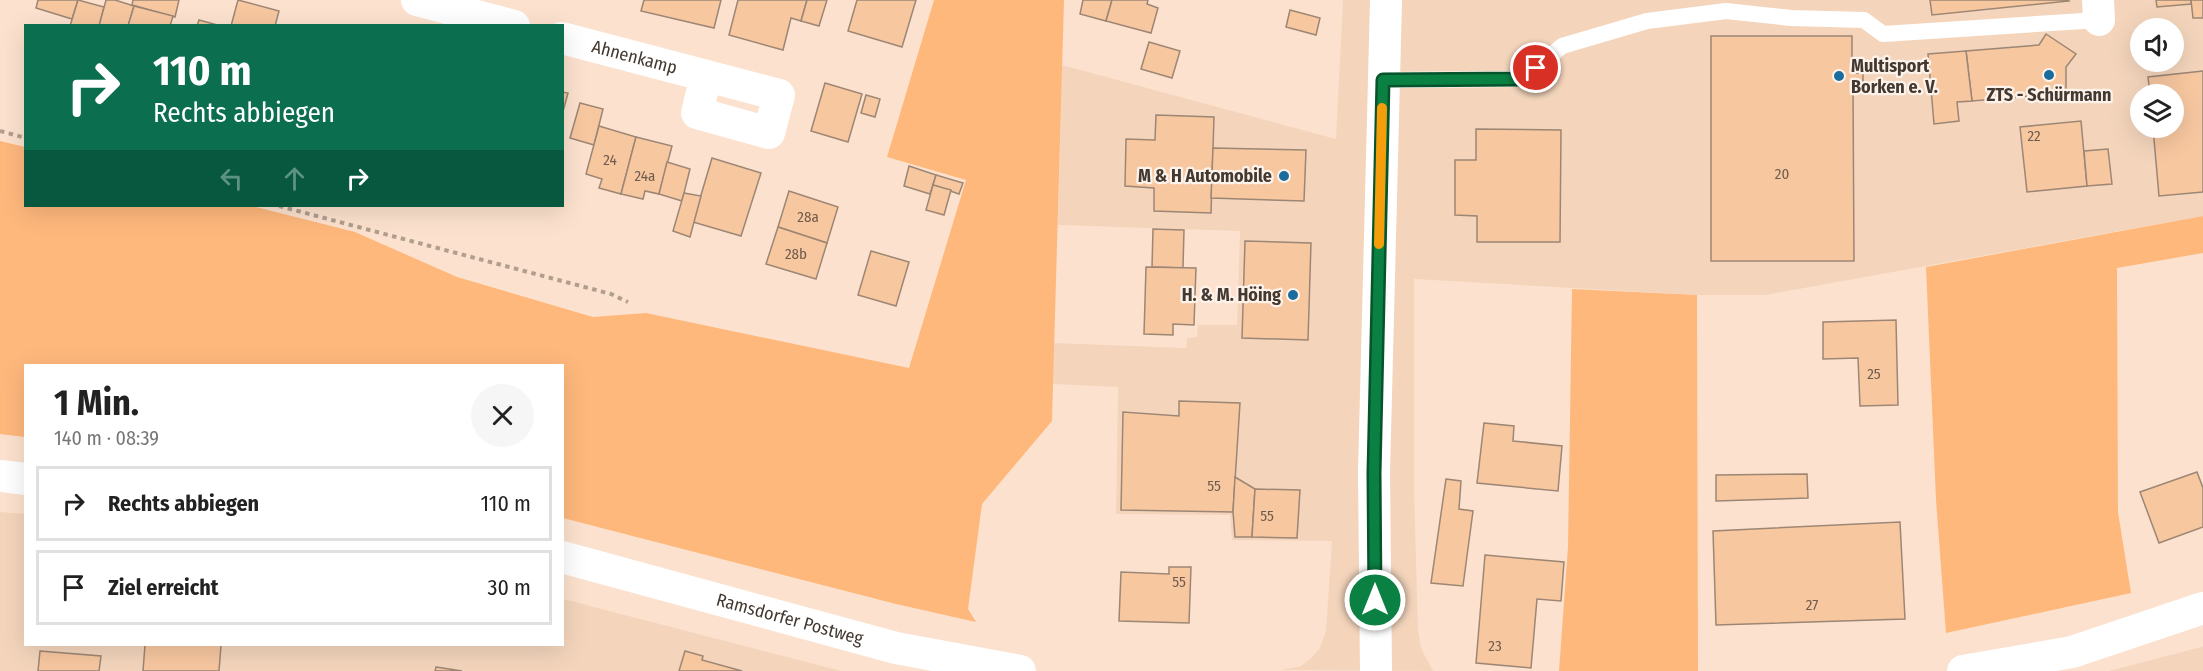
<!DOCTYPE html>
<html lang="de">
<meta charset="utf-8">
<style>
:root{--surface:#fff;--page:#f6f6f6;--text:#222;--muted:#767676;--line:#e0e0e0}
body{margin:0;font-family:"Fira Sans Condensed",sans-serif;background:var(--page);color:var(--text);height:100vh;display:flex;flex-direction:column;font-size:22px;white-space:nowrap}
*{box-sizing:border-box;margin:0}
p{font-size:20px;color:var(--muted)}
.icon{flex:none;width:33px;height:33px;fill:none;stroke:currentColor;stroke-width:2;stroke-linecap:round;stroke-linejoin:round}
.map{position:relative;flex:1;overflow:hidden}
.sheet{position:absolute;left:24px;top:364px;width:540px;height:282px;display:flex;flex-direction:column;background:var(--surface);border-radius:0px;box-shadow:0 6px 24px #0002}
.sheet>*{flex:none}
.hud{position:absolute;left:24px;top:24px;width:540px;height:183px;border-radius:0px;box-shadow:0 6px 24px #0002;background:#0b6e4f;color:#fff;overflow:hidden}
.controls{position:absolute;left:2130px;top:18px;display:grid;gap:12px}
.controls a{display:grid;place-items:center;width:54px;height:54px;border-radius:50%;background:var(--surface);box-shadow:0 6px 24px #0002;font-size:30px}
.pin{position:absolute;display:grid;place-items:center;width:51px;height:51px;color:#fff;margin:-26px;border:3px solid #fff;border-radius:50%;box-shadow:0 2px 6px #0007}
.me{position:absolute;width:66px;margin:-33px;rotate:0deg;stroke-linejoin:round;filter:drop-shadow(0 0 4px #0008)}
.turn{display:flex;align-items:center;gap:21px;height:126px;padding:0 30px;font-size:27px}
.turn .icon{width:78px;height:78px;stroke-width:2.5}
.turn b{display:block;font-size:42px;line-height:51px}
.lanes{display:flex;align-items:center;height:57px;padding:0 30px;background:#0003;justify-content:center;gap:30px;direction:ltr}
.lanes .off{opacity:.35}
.round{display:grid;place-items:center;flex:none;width:63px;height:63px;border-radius:32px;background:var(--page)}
.overview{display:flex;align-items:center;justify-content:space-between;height:102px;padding:0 30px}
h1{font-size:36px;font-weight:700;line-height:45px}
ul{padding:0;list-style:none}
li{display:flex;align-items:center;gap:18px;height:75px;margin:0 12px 9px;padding:0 18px;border:3px solid var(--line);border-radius:0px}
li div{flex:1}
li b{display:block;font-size:22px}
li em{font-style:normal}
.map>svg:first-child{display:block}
.built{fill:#f4d5bc;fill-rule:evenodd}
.green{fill:#feb87c}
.building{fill:#f7c7a0;stroke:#9d8674;stroke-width:1.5}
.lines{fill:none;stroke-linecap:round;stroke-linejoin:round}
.path{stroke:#b19e8f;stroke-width:4;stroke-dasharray:4.5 4.5;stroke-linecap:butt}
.lane{stroke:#fff;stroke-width:16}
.street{stroke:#fff;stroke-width:32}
.route-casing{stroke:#07532c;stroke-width:15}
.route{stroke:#0b8043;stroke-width:10}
.slow{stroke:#f59e0b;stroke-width:10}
.poi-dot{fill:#1a6c9d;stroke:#fdf3eb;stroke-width:2}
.labels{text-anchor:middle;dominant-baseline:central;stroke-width:4.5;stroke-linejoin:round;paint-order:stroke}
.number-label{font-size:15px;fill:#705c4d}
.street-label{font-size:18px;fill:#433931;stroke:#fdf3eb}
.poi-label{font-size:18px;font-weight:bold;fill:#433931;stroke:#fdf3eb;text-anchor:end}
</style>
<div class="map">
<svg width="2203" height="671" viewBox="0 0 2203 671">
<rect width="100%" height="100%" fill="#fce2ce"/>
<g class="built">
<path d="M1343 0H2203V216L1765 295H1697L1414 279V488L1418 630 1421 648 1433 671 1281 670 1301 666 1311 658 1320 648 1326 631 1332 541 1232 540 1230 515 1116 514 1118 387 1053 384 1054 343 1186 348 1187 338 1197 337 1198 325H1237L1240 231 1058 225 1062 65 1336 139ZM2140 28H2174V62H2140ZM2140 94H2174V128H2140Z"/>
<path d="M0 512 25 514 26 645H562L563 599 841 671H0Z"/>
<path d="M2203 646V671H2109L2201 647Z"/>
</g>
<g class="green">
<path d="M934 0H1064L1052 421 982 504 968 609 976 622 896 604 563 518 562 366H26L25 437 0 434V141L25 147 26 206H252L355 232 457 277 593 317 646 313 909 368 966 180 887 157Z"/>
<path d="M2203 216V253L2117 268 2118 512 2131 593 1946 633 1936 500 1926 267Z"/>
<path d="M1572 289 1697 295 1698 671H1559L1568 547Z"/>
</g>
<g class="building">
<path d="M38 0H78L72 19 36 8Z"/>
<path d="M78 0 104 7 99 26H70Z"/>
<path d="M106 0H115L134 6 128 26H99Z"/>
<path d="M133 0H179L175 17 132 5Z"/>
<path d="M238 0 279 11 275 26H231Z"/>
<path d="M644 0H721L714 28 641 11Z"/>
<path d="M738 0H807L801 21 791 18 783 50 729 35Z"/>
<path d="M807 0H827L819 26 801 21Z"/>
<path d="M857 0H916L902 47 848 31Z"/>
<path d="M1083 0H1112L1106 21 1080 14Z"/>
<path d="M1112 0H1148L1147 4 1158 8 1151 33 1106 21Z"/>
<path d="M1930 0H2068L2069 1 1932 15Z"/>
<path d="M2156 0H2191V4L2157 7Z"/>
<path d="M2191 0H2203V18H2193Z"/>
<path d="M134 6 173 16 170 26H128Z"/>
<path d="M1290 10 1320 18 1316 35 1286 27Z"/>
<path d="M199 20 221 26H197Z"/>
<path d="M2046 34 2076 54 2066 67V93L1972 101 1966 51 2039 45Z"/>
<path d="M1711 36H1852V73H1863V87H1853L1854 261H1711Z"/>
<path d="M1149 42 1180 51 1172 78 1141 69Z"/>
<path d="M1966 51 1972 101 1957 102 1959 121 1934 124 1928 54Z"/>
<path d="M2203 71V192L2159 196 2153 128H2174V94H2150L2148 77Z"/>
<path d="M825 83 862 94 848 142 811 131Z"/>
<path d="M562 92 568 93 562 115Z"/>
<path d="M866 95 880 99 875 117 861 113Z"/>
<path d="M580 103 603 109 594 145 570 138Z"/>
<path d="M1156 115 1214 117 1211 213 1154 211V188L1125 186 1126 139 1155 140Z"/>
<path d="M2081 121 2087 186 2027 192 2020 127Z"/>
<path d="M599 126 636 137 621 194 599 188 602 179 586 174Z"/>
<path d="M1476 129 1561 130 1560 242H1477V216L1455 215V160H1476Z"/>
<path d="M636 137 672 146 659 194 645 191 643 199 621 194Z"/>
<path d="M1213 148 1306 150 1304 201 1211 198Z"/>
<path d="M2108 149 2112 184 2087 186 2084 151Z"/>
<path d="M712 158 761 173 741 236 693 222Z"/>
<path d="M667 162 690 169 682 201 659 194Z"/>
<path d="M909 166 936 175 930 194 904 186Z"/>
<path d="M936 175 963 183 959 194 933 185Z"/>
<path d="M933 185 951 190 944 215 926 210Z"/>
<path d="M789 191 838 207 827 243 778 227Z"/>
<path d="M684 193 701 196 690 237 673 231Z"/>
<path d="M778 227 827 243 816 279 766 264Z"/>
<path d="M1153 229 1184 230 1183 268 1152 267Z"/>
<path d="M1245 241 1311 243 1308 340 1242 338Z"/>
<path d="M871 251 909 262 896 306 858 295Z"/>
<path d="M1146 267 1196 268 1194 325 1173 324V335L1144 334Z"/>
<path d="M1896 320 1898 405 1860 406 1858 358 1823 359V322Z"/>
<path d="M1179 401 1240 403 1233 512 1121 510 1123 412 1179 416Z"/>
<path d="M1484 423 1514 426 1513 441 1562 446 1558 491 1477 483Z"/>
<path d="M2197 472 2203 488V527L2159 543 2140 492Z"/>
<path d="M1807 474 1808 498 1716 501V475Z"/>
<path d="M1235 477 1255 489 1252 537H1235L1233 512Z"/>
<path d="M1446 479 1461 481 1459 509 1473 511 1463 586 1431 583Z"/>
<path d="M1255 489 1300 490 1297 538 1252 537Z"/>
<path d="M1900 522 1905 619 1716 625 1713 531Z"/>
<path d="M1485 555 1564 562 1561 601 1537 599 1531 668 1476 663Z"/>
<path d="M1169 567H1191L1189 623 1119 621 1121 572 1169 574Z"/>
<path d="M145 645H221L219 671H143Z"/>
<path d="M40 651 101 656 99 671H38Z"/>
<path d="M685 651 703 656 702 660 742 671H679Z"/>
<path d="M436 667 462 671H435Z"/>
</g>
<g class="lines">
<g class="path">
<path d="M0 131 26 138"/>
<path d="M279 206 611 294 628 302"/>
</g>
<path class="lane" d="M1383 80 1523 79 1562 46 1647 21 1726 11 1791 18 1864 20 1883 34 2099 20"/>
<g class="street">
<path d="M417 0 514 26"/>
<path d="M2098 0 2099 20"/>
<path id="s1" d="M562 38 779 95 769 133 697 113 706 76"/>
<path d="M0 476 26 479"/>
<path id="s2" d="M562 557 896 648 1020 671"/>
<path d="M1376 671 1374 473 1386 0"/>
<path d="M1963 671 2072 652 2203 608"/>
</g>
</g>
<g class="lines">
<g class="route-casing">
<path id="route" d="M1375 600 1374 473 1383 80 1523 79 1536 68"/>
</g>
<use href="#route" class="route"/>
<path class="slow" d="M1379 244 1382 108"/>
</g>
<g class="poi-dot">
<circle cx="2049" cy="75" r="6"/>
<circle cx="1839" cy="76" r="6"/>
<circle cx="1284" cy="176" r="6"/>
<circle cx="1293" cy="295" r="6"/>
</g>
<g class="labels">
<g class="number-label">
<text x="2034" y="136">22</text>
<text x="610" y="160">24</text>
<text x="1782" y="174">20</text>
<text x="645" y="176">24a</text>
<text x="808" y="217">28a</text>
<text x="796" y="254">28b</text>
<text x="1874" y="374">25</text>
<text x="1214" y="486">55</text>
<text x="1267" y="516">55</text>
<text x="1179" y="582">55</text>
<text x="1812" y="605">27</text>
<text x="1495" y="646">23</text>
</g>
<g class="street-label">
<text stroke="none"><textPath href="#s1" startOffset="75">Ahnenkamp</textPath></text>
<text stroke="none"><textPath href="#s2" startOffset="236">Ramsdorfer Postweg</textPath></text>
</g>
<g class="poi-label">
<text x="1851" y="66" text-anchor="start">Multisport<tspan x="1851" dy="21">Borken e. V.</tspan></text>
<text x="2049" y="95" text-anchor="middle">ZTS - Schürmann</text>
<text x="1272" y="176">M &amp; H Automobile</text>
<text x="1281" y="295">H. &amp; M. Höing</text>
</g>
</g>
</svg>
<div class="controls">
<a><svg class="icon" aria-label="sound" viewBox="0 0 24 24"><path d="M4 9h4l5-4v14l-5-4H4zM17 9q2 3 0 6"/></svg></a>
<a><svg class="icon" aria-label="layers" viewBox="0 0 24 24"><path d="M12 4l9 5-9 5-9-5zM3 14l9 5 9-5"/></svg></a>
</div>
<div class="pin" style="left:1536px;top:68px;background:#d93025"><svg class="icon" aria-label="arrive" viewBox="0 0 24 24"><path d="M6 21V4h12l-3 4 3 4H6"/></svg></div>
<svg class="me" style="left:1375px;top:600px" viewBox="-20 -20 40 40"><circle r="17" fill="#0b8043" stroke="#fff" stroke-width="3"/><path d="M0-11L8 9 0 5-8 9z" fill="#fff"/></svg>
<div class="hud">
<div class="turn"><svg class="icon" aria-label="right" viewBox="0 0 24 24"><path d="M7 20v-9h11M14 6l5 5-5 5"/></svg><div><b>110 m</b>Rechts abbiegen</div></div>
<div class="lanes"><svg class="icon off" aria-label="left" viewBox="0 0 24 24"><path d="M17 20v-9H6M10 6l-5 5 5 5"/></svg><svg class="icon off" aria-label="ahead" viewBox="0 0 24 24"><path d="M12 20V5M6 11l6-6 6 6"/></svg><svg class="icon" aria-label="right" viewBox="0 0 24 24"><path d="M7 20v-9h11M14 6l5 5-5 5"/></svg></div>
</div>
<section class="sheet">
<div class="overview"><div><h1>1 Min.</h1><p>140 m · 08:39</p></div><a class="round"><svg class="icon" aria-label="close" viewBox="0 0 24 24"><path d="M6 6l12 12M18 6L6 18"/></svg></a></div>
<ul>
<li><svg class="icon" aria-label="right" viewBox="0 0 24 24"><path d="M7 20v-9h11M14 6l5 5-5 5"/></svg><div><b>Rechts abbiegen</b></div><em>110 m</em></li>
<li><svg class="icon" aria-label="arrive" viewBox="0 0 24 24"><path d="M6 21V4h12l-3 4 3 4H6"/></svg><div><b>Ziel erreicht</b></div><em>30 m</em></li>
</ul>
</section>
</div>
